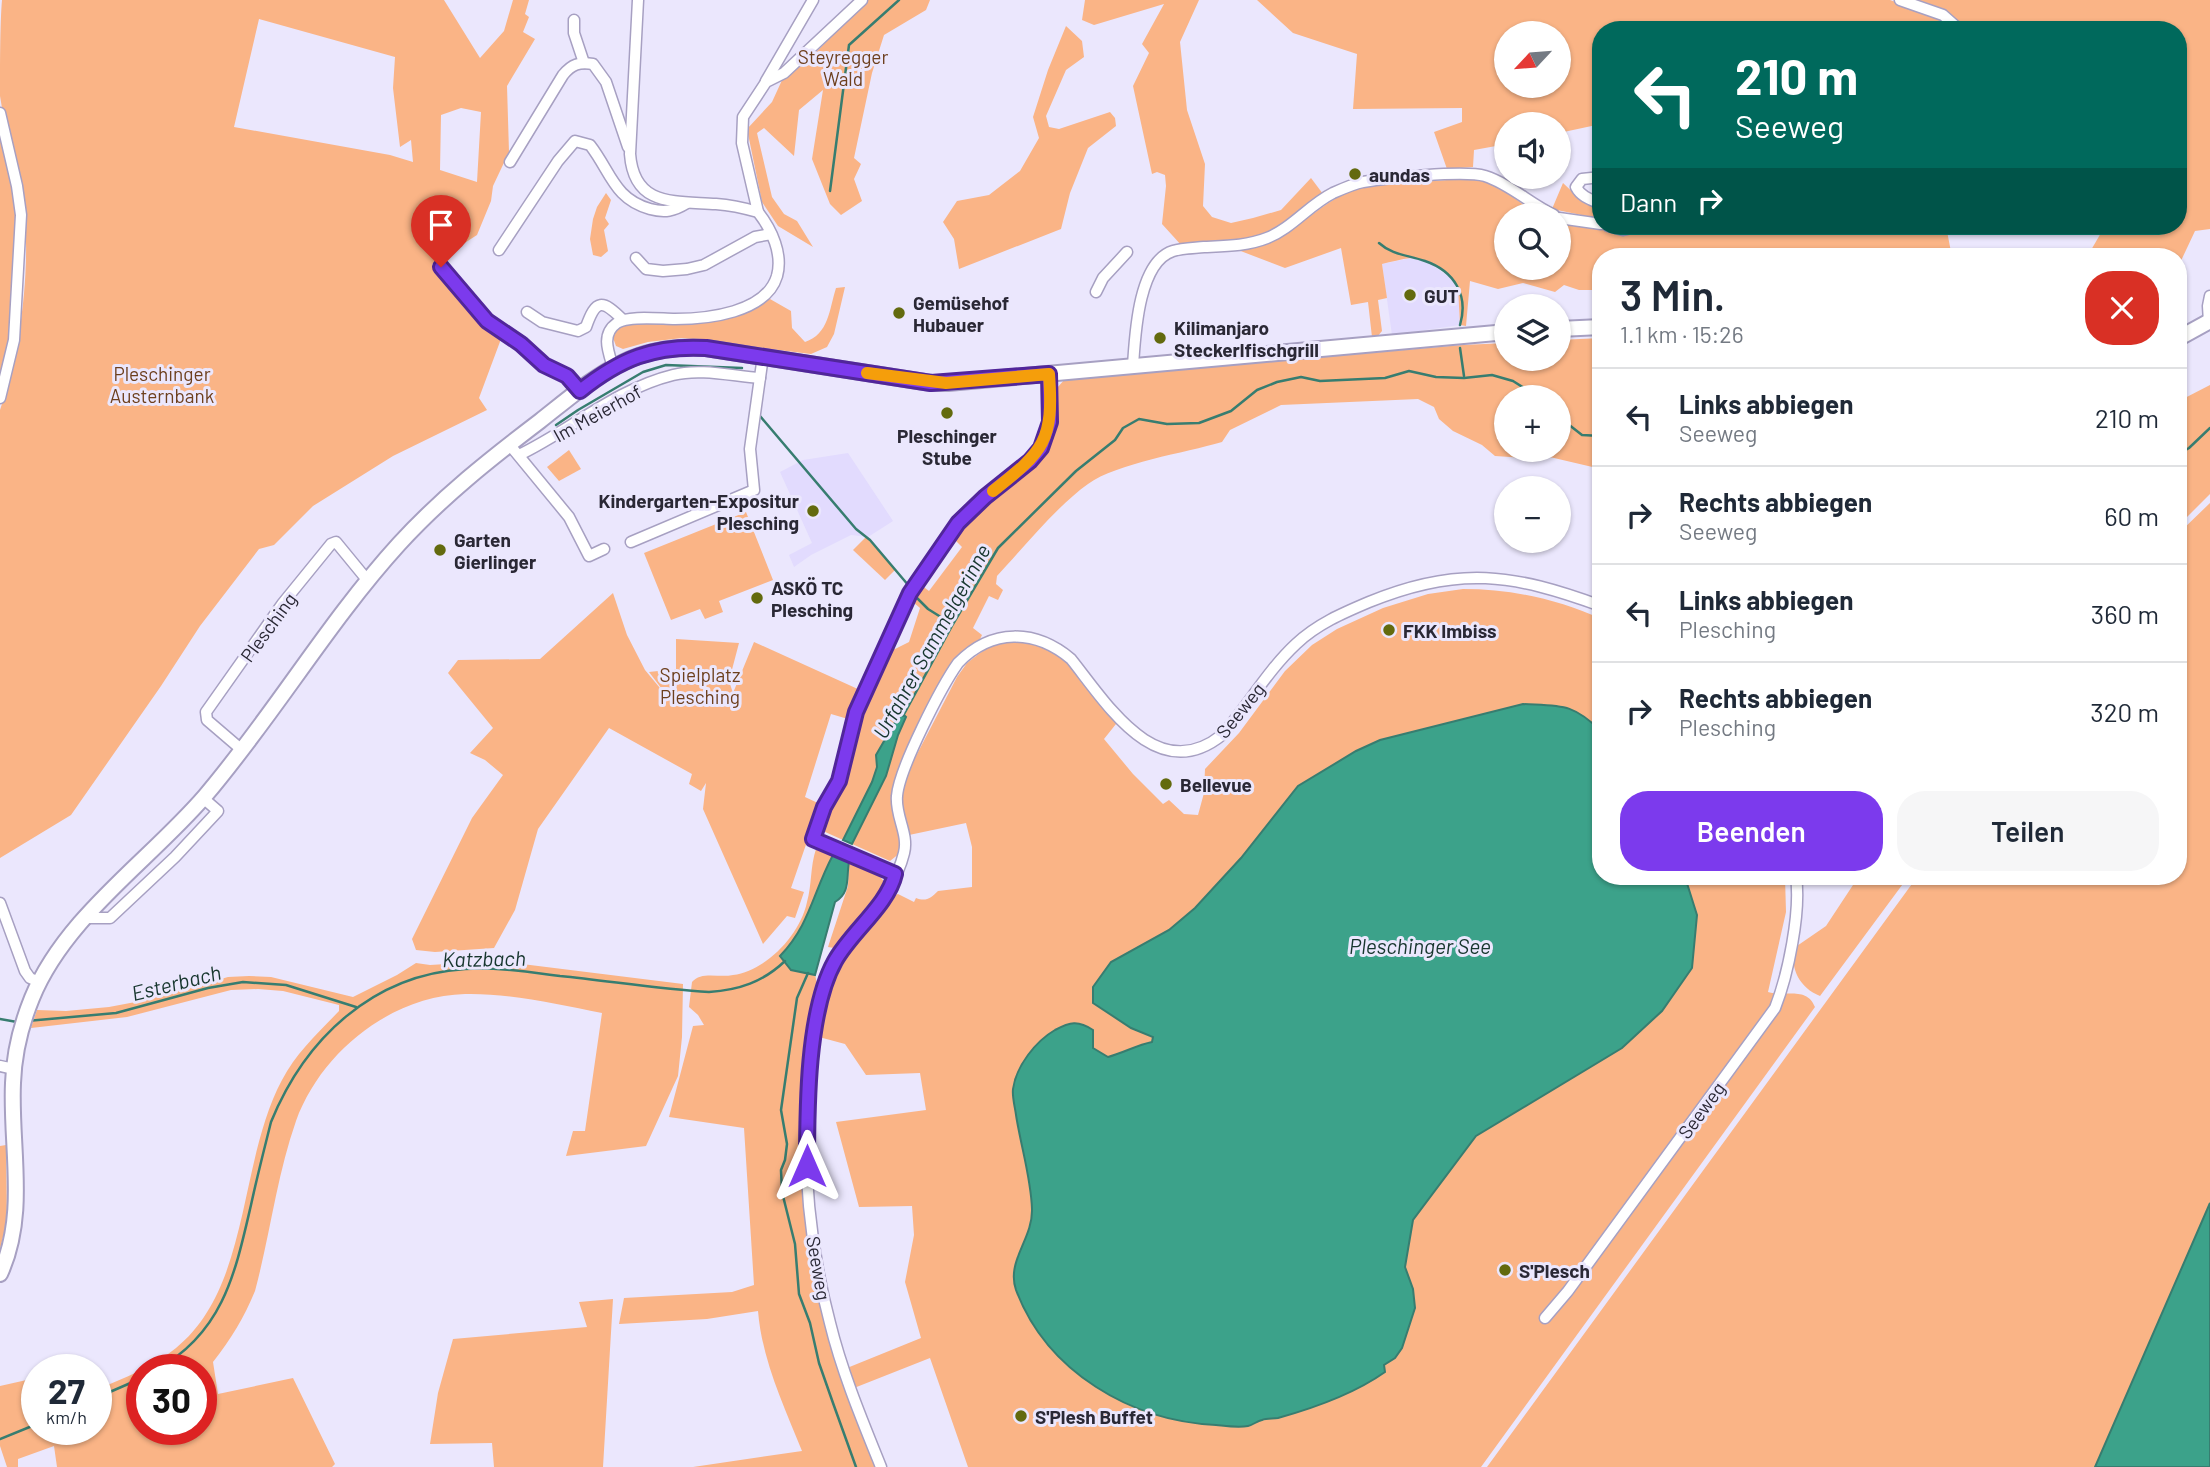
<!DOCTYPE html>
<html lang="de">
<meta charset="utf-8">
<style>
:root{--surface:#fff;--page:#f6f6f7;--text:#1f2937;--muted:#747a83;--line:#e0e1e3;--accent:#7c3aed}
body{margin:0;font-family:Barlow,sans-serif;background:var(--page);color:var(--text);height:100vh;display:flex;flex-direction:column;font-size:26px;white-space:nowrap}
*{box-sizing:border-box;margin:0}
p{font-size:23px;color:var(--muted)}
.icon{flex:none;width:38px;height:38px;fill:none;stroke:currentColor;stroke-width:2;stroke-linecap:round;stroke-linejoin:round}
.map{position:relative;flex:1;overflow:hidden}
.panel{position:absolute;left:1592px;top:248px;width:595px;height:637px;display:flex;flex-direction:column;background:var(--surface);border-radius:28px;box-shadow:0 2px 5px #0004}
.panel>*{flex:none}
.top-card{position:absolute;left:1592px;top:21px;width:595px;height:214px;border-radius:28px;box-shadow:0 2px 5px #0004;background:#00695c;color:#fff;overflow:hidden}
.needle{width:46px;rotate:244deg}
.fabs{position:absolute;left:1494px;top:21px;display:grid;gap:14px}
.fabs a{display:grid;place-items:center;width:77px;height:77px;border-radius:50%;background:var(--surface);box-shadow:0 2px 5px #0004;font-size:35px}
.speed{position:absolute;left:21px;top:1354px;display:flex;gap:14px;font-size:35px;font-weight:700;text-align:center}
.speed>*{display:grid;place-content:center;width:91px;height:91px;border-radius:50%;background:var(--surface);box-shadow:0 2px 5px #0004;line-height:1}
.speed small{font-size:18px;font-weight:400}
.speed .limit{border:10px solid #d22;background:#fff;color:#111}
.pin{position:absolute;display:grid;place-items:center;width:60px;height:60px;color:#fff;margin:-72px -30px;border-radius:50% 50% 50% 0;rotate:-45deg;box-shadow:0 0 7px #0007}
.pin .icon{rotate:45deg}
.me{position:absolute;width:77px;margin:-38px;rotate:0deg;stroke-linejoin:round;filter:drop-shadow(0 0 5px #0008)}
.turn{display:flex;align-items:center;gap:24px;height:147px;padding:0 28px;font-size:32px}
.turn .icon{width:91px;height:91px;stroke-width:2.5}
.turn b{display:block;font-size:49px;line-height:60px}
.then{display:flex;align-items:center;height:66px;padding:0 28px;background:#0003;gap:14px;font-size:26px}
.round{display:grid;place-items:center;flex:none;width:74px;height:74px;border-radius:28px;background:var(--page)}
.headline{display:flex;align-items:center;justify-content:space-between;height:119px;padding:0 28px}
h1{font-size:42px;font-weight:600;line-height:52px}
.primary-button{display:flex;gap:14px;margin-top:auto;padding:14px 28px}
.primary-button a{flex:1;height:80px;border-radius:28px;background:var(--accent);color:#fff;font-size:28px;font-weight:600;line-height:80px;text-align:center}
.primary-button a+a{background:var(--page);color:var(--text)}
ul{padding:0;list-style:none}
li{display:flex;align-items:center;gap:21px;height:98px;padding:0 28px;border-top:2px solid var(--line)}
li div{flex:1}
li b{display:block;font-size:26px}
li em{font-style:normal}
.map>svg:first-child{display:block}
.built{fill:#e2dbfe}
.green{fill:#fab486;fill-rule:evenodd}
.water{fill:#3ca28a;stroke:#377d70;stroke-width:2}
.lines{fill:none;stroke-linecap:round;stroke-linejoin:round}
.stream{stroke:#377d70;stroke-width:2.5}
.minor-casing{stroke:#a7a0c2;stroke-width:13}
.secondary-casing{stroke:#a7a0c2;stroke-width:18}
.minor{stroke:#fff;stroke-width:10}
.secondary{stroke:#fff;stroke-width:14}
.route-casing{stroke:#51269a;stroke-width:18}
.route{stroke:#7c3aed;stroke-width:12}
.slow{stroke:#f59e0b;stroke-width:12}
.poi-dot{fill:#636a0e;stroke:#ebe7fd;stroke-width:2.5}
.labels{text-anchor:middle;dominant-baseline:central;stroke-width:6;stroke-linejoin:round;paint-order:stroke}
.park-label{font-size:19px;fill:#6d3f1d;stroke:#ebe7fd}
.poi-label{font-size:19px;font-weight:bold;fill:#2a2835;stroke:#ebe7fd;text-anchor:start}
.street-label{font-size:19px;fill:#2a2835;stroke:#ebe7fd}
.water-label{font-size:21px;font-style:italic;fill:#17362e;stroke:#ebe7fd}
</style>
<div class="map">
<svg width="2210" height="1467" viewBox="0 0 2210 1467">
<rect width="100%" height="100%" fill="#ebe7fd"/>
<g class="built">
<path d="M1411 258 1428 262 1456 282 1458 287 1460 325 1392 335 1382 264Z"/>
<path d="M848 453 893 521 868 537 851 535 811 555 794 567 789 555 812 543 780 472 803 460Z"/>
</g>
<g class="green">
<path d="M2 0H444L480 58 504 31 513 0H529L525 14 529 17 523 32 535 39 507 86 509 152 493 186 491 201 477 235 432 264 459 296 501 339 479 398 487 410 393 456 313 506 274 545 259 549 200 626 161 686 71 815 0 858V410C23 344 33 252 21 184 16 154 4 125 0 96 0 73 0 22 2 0ZM259 19 395 57 393 88 400 147 411 140 413 162 390 155 234 127ZM461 108 481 112 477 182 440 170 441 115Z"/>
<path d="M868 0H930L926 10 884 35 872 73 854 158 861 164 854 179 862 201 841 215 830 204 812 159 823 90 799 110 794 156 764 128 757 133 772 197 784 214 797 221 813 247 778 226 762 202 747 129 772 102 783 78 806 62Z"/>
<path d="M1085 0H1199L1180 42 1187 110 1205 164 1203 206 1212 217 1231 223 1253 218 1281 210 1311 178 1323 194C1309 205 1295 219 1279 228 1251 245 1213 243 1182 246L1162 224 1166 186 1165 175 1157 172 1152 174 1133 86 1149 53 1142 44 1164 4 1094 25 1082 20Z"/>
<path d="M1257 0H1890L1904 5V0H2210V229L2195 231 2179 265V257H2087L2105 226H2179V30H1601V99L1592 104 1601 124 1559 133V124H1507V144L1474 150 1473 167 1447 169 1434 132 1462 122V108L1353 109 1357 54 1293 33ZM1507 33H1559V86H1507Z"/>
<path d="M1066 26 1082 41 1084 57 1066 70 1046 116 1049 127 1059 129 1110 112 1115 118 1116 126 1088 148 1070 193 1061 229 959 269 954 239 943 222 957 201 989 195 1020 171 1039 138 1033 117 1048 70Z"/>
<path d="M0 128 12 176 18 218 10 334 0 385Z"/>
<path d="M1472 178C1502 184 1515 201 1540 215H1507V268H1559V223L1573 226 1590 225 1624 234 1637 232 1649 226H1716L1717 228 1724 226H1946L1952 257H1601V290H1579L1564 285 1555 292 1523 283 1498 289 1470 281 1466 326 1460 325 1458 287C1450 272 1428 257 1411 258 1401 259 1391 262 1382 264L1387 298 1378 300 1382 331 1377 337H1372L1368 302 1351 305 1341 248 1285 268 1238 250C1292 244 1311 205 1359 187Z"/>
<path d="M1563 183 1580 199 1601 208V219L1552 209Z"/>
<path d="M606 193 611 200 605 218 609 224 604 230 608 251 601 257 593 255 590 239 593 219 597 207Z"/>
<path d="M845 287 834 334 827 347 811 354 682 338 648 342 623 349 616 346 612 335 618 327 633 323 684 324 750 311 770 299 791 311 792 328 805 342C829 334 829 310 836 288Z"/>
<path d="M1601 338V469L1537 454 1525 458 1495 456 1482 445 1453 431 1439 419 1434 407 1418 399 1281 405 1230 430 1222 442C1185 453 1117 463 1088 484 1057 506 1023 548 997 576L996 584 1003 590 998 600 989 596 973 628 982 635 979 641 964 650 951 665 902 763 900 853 890 861 852 844 886 776 876 755C881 778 854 820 843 840L823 831 828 812 853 758 861 713 891 646 895 649 909 642 920 608 913 602 921 585 929 591 962 547 954 539 974 513 1043 455 1055 431 1057 388 1065 379 1462 345 1507 343V359H1559V340ZM1507 397H1559V450H1507Z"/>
<path d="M2210 385V494L2179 525V401Z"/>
<path d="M569 450 581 469 559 481 547 467Z"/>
<path d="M2210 503V1203L2095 1467H1487L1917 877H2179V533Z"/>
<path d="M746 512 773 580 719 601 723 612 705 619 700 609 671 620 644 553Z"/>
<path d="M866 537 895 570 885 580 853 550Z"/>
<path d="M1463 589C1511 589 1558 599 1601 619V877H1785L1786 912 1768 992C1785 997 1807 986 1815 1007L1481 1467H968L930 1358 854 1388 847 1368 921 1338 905 1282 914 1235 912 1206 859 1207 836 1122 926 1110 920 1073 866 1075 845 1044 819 1037C830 975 851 942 893 896L898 894 914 902 916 898C926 902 931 898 938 891L972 887V847L966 823 909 835 903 814 902 783 957 677 967 663 980 653 995 644 1025 640 1044 645 1063 657 1116 718V724L1104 739 1133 774 1163 804 1169 800 1184 814 1198 815 1204 793 1205 769 1239 733 1285 671 1312 645 1337 629 1383 608 1428 594Z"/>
<path d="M613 593 627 635 645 670 674 705 649 672 676 669V639L739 643 729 681 733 693 754 642 860 690 848 719 831 714 805 797 820 804 791 888 804 892 795 918 787 916 763 944 703 809 706 783 701 791 689 784 692 774 609 728 538 829 515 910 494 948 435 952 416 950 412 939 472 818 503 775 485 760 470 753 493 728 448 673 458 660 540 659Z"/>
<path d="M816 849 833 855C814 891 809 926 780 956L791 970 815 975 818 987 808 1051 811 1251 876 1467H693L802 1451C784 1406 762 1360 758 1311L707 1319 619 1324 624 1298 732 1292 754 1285 744 1128 669 1117 693 1026 704 1025 698 1015 689 1007 692 982C701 971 719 978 733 975 767 970 800 935 807 902 812 885 810 867 816 849Z"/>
<path d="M849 862 877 873 886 884C871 907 850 925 834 948L828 947 848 886Z"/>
<path d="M1851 877H1908L1820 996C1800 988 1790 969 1794 948L1826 926 1853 885Z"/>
<path d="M479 962H505L683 984 682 1037 678 1076 646 1146 566 1156 573 1131H585L602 1013C557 1004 510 993 465 994 391 996 321 1052 296 1121 277 1175 270 1235 255 1291 244 1318 231 1339 213 1362L218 1394 293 1378 335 1464 332 1467H57L54 1446 18 1459V1467H7L0 1446V1386L31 1379 32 1404H37V1430H96V1390C124 1378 153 1367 176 1348 251 1287 238 1162 282 1080 296 1053 318 1033 339 1011V1005L283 991 258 989 231 990 127 1017 31 1028 37 1010 66 1011 109 1007 146 1000 228 977 249 976 271 977 353 997 397 975 416 963 430 965ZM201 1370V1430H142V1370Z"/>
<path d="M6 1145 7 1221 0 1249V1146Z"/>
<path d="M613 1299 603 1467H494L492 1443 430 1444 438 1393 453 1339 587 1327 579 1302Z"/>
</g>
<g class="water">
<path d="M1523 704C1562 706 1572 703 1601 731V877H1685L1697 915 1692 968 1662 1011 1622 1048 1476 1136 1413 1220 1405 1267 1413 1289 1415 1308 1402 1348 1395 1358 1384 1365 1385 1372C1354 1394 1314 1408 1278 1418 1273 1419 1267 1418 1262 1420 1257 1421 1253 1425 1248 1426 1238 1428 1226 1426 1216 1425 1131 1421 1047 1372 1016 1290 1006 1261 1033 1239 1032 1209 1031 1178 1021 1147 1016 1115 1015 1107 1012 1097 1013 1089 1016 1066 1036 1041 1055 1030 1070 1022 1078 1020 1093 1030V1048L1108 1057C1123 1053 1137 1045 1152 1042L1153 1037 1131 1028 1093 1003V987L1111 962 1169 930 1195 908 1241 858 1298 786 1356 751 1380 740Z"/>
<path d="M901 712 906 717 898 735 886 776 852 844 843 840 872 782 877 767 876 755Z"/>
<path d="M833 855 849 862C846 878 851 892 835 902L815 975 791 970 780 956C810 925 813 892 833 855Z"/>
<path d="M2210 1203V1467H2095Z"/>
</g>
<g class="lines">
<g class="stream">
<path d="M830 191 849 45 899 0"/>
<path d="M1379 243C1392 255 1408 255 1425 261 1454 271 1469 295 1460 325"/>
<path d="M505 328 516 332 525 342"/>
<path d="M1460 348 1464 376"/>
<path d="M760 416 856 529 870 540 909 586"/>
<path d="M1559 417 1582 435 1601 436"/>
<path d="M556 425 578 410 643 372 666 365 742 368"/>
<path d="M2179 454 2189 448 2210 428"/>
<path d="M916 597 928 609 952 624"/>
<path d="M903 716 953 624 998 548 1076 471 1115 440 1123 428 1139 419 1167 424 1199 423 1231 411 1257 390 1277 382 1301 377 1320 381 1385 378 1409 371 1436 377 1464 378 1492 375 1513 381 1538 397"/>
<path d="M808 973 797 998 781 1110 787 1144 785 1160 781 1170 782 1192 795 1244 799 1294 810 1323 819 1363 833 1403 856 1467"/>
<path d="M0 1019 17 1022"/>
<path d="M27 1021 116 1013 208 988 243 982 286 985 356 1007"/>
<path d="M156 1370C223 1333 235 1274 251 1205 257 1177 264 1150 271 1122 305 1039 372 975 465 969 497 967 529 972 560 976 610 981 659 989 709 992 739 990 763 982 785 961"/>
<path d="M96 1398 142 1378"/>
<path d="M0 1439 37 1424"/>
</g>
<g class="minor-casing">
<g id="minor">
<path d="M1900 0 1943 15 1960 30"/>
<path d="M574 20V33L584 63"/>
<path d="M766 81 813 0"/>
<path d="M0 113 17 186 21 215 14 340 0 398"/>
<path d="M510 162 563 75C572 64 579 62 593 64L606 82 628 147"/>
<path d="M1601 177 1582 179 1576 187C1581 197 1592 200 1601 204"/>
<path d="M758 212 742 143 743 117 766 82 784 73 862 0"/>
<path d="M1559 218 1601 224"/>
<path d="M1608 226 1623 230 1640 226"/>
<path d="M499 250 558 161 575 141 590 145C611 172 614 199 650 209 665 213 674 211 687 203"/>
<path d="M636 258 646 269 663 271 687 269 704 265 755 237 771 234"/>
<path d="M441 267 487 321 521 344 544 365 567 376 580 391"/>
<path d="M1096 292 1103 278 1127 252"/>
<path d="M527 312 542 322 578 331 586 327C596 299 602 299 623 320"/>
<path d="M2209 322 2208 306 2210 296"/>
<path d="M1133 366C1135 336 1138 262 1173 251 1182 248 1195 248 1204 247 1225 246 1247 246 1267 238 1292 228 1309 205 1333 193 1342 189 1353 184 1363 182 1386 178 1464 170 1485 176 1510 184 1530 204 1554 215"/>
<path d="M613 367C608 351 601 334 617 323 628 315 661 319 675 319 707 319 766 313 777 276 783 254 772 230 758 212 744 208 730 205 716 204 674 201 634 207 630 154L638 0"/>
<path d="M509 444 569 517 589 556 604 549"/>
<path d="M519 455C571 430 616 389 673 375 700 368 732 376 760 378"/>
<path d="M631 542 754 490 750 449 763 356"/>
<path d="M242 750 207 720 206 712 283 603 331 544 336 542 368 581"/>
<path d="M895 874 812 839 824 807 839 781 848 752 856 712 910 593 958 523 985 497 1030 461 1041 448 1050 422 1049 375"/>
<path d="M0 903 25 971 30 978 39 982"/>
<path d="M84 918H110L175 857 218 811 203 798"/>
<path d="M0 1066 14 1069"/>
<path d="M1545 1318 1568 1291 1775 1008C1788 975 1801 912 1796 877"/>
<path d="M881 1467C862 1420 842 1372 830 1323 808 1240 801 1151 810 1066 814 1037 817 1005 827 978 845 929 891 906 904 853 909 834 895 816 897 796 899 769 941 687 958 663 992 628 1035 629 1071 659 1107 704 1157 787 1222 735 1248 706 1267 671 1296 644 1317 624 1343 613 1369 602 1459 565 1513 574 1601 606"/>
</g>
</g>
<g class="secondary-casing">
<g id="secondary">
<path d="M1559 329 1601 327"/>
<path d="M2179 338 2210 321"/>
<path d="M0 1274C28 1214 10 1146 13 1083 14 1053 21 1025 32 998 65 917 149 861 205 796 274 715 328 622 399 544 442 497 490 459 540 421 596 377 630 343 706 348L931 383H948L1507 332"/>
</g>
</g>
<use href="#minor" class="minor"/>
<use href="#secondary" class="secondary"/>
</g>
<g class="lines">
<g class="route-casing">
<path id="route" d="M441 267 487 321 521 344 544 365 567 376 580 391C620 359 654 345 706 348L931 383 1049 374 1050 422 1041 448 1030 461 985 497 958 523 910 593 856 712 839 781 824 807 813 839 895 874C888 905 851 932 835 961 807 1011 807 1108 807 1166"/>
</g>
<use href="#route" class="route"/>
<path class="slow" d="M867 373 946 383 1049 374C1054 441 1044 451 993 491"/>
</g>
<g class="poi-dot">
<circle cx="1355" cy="174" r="7"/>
<circle cx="1410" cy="295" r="7"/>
<circle cx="899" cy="313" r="7"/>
<circle cx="1160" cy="338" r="7"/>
<circle cx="947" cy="413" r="7"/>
<circle cx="813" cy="511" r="7"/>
<circle cx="440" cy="550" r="7"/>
<circle cx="757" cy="598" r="7"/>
<circle cx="1389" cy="630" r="7"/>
<circle cx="1166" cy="784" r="7"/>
<circle cx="1505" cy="1270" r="7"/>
<circle cx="1021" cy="1416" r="7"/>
</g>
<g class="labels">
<g class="park-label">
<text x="843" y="56">Steyregger<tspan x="843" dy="22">Wald</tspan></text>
<text x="162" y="373">Pleschinger<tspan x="162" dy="22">Austernbank</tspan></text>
<text x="700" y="674">Spielplatz<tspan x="700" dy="22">Plesching</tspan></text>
</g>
<g class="poi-label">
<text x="1369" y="174">aundas</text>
<text x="1424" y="295">GUT</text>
<text x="913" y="302">Gemüsehof<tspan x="913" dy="22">Hubauer</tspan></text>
<text x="1174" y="327">Kilimanjaro<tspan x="1174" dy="22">Steckerlfischgrill</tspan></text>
<text x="947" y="435" text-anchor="middle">Pleschinger<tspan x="947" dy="22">Stube</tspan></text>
<text x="799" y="500" text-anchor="end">Kindergarten-Expositur<tspan x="799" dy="22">Plesching</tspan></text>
<text x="454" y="539">Garten<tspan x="454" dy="22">Gierlinger</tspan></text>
<text x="771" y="587">ASKÖ TC<tspan x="771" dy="22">Plesching</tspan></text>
<text x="1403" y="630">FKK Imbiss</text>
<text x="1180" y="784">Bellevue</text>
<text x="1519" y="1270">S'Plesch</text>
<text x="1035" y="1416">S'Plesh Buffet</text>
</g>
<g class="street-label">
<text transform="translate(597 413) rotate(-29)">Im Meierhof</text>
<text transform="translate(268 627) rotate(-54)">Plesching</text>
<text transform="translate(1240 710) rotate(-51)">Seeweg</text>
<text transform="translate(1701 1110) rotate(-54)">Seeweg</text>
<text transform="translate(819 1268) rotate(80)">Seeweg</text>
</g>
<g class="water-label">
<text transform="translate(931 641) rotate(-61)">Urfahrer Sammelgerinne</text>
<text x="1420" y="945">Pleschinger See</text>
<text transform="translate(484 958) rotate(-1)">Katzbach</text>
<text transform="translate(176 982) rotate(-14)">Esterbach</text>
</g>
</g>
</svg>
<div class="fabs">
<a><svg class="needle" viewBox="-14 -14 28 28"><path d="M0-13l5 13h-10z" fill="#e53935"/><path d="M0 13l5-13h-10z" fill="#747a83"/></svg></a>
<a><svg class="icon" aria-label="sound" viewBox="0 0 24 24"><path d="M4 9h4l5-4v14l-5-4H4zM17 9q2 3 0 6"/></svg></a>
<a><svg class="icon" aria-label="search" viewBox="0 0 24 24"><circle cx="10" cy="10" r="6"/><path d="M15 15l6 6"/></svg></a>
<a><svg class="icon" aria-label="layers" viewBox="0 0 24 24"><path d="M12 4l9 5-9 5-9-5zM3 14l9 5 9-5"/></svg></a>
<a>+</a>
<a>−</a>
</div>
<div class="speed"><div>27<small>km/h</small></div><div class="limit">30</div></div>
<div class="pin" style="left:441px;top:267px;background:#d93025"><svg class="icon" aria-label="arrive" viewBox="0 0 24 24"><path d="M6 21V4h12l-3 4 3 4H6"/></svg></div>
<svg class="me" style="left:807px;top:1166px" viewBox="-20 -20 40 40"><path d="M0-17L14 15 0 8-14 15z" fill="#7c3aed" stroke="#fff" stroke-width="4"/></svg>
<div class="top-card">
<div class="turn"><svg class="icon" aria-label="left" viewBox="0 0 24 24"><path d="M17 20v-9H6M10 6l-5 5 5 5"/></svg><div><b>210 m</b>Seeweg</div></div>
<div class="then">Dann<svg class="icon" aria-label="right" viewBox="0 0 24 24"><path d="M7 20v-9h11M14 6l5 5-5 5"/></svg></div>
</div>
<section class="panel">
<div class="headline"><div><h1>3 Min.</h1><p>1.1 km · 15:26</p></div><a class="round" style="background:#d93025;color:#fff"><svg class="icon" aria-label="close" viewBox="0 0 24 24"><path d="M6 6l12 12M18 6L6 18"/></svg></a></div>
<ul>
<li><svg class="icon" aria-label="left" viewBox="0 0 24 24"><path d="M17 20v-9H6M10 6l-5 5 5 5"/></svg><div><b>Links abbiegen</b><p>Seeweg</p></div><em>210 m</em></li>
<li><svg class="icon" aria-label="right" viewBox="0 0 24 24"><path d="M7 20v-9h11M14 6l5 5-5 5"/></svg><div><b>Rechts abbiegen</b><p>Seeweg</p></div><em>60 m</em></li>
<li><svg class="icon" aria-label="left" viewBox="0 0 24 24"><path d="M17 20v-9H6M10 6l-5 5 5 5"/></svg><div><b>Links abbiegen</b><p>Plesching</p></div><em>360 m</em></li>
<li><svg class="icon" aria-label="right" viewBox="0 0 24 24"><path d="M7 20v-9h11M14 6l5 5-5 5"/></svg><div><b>Rechts abbiegen</b><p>Plesching</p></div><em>320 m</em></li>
</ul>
<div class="primary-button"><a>Beenden</a><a>Teilen</a></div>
</section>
</div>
